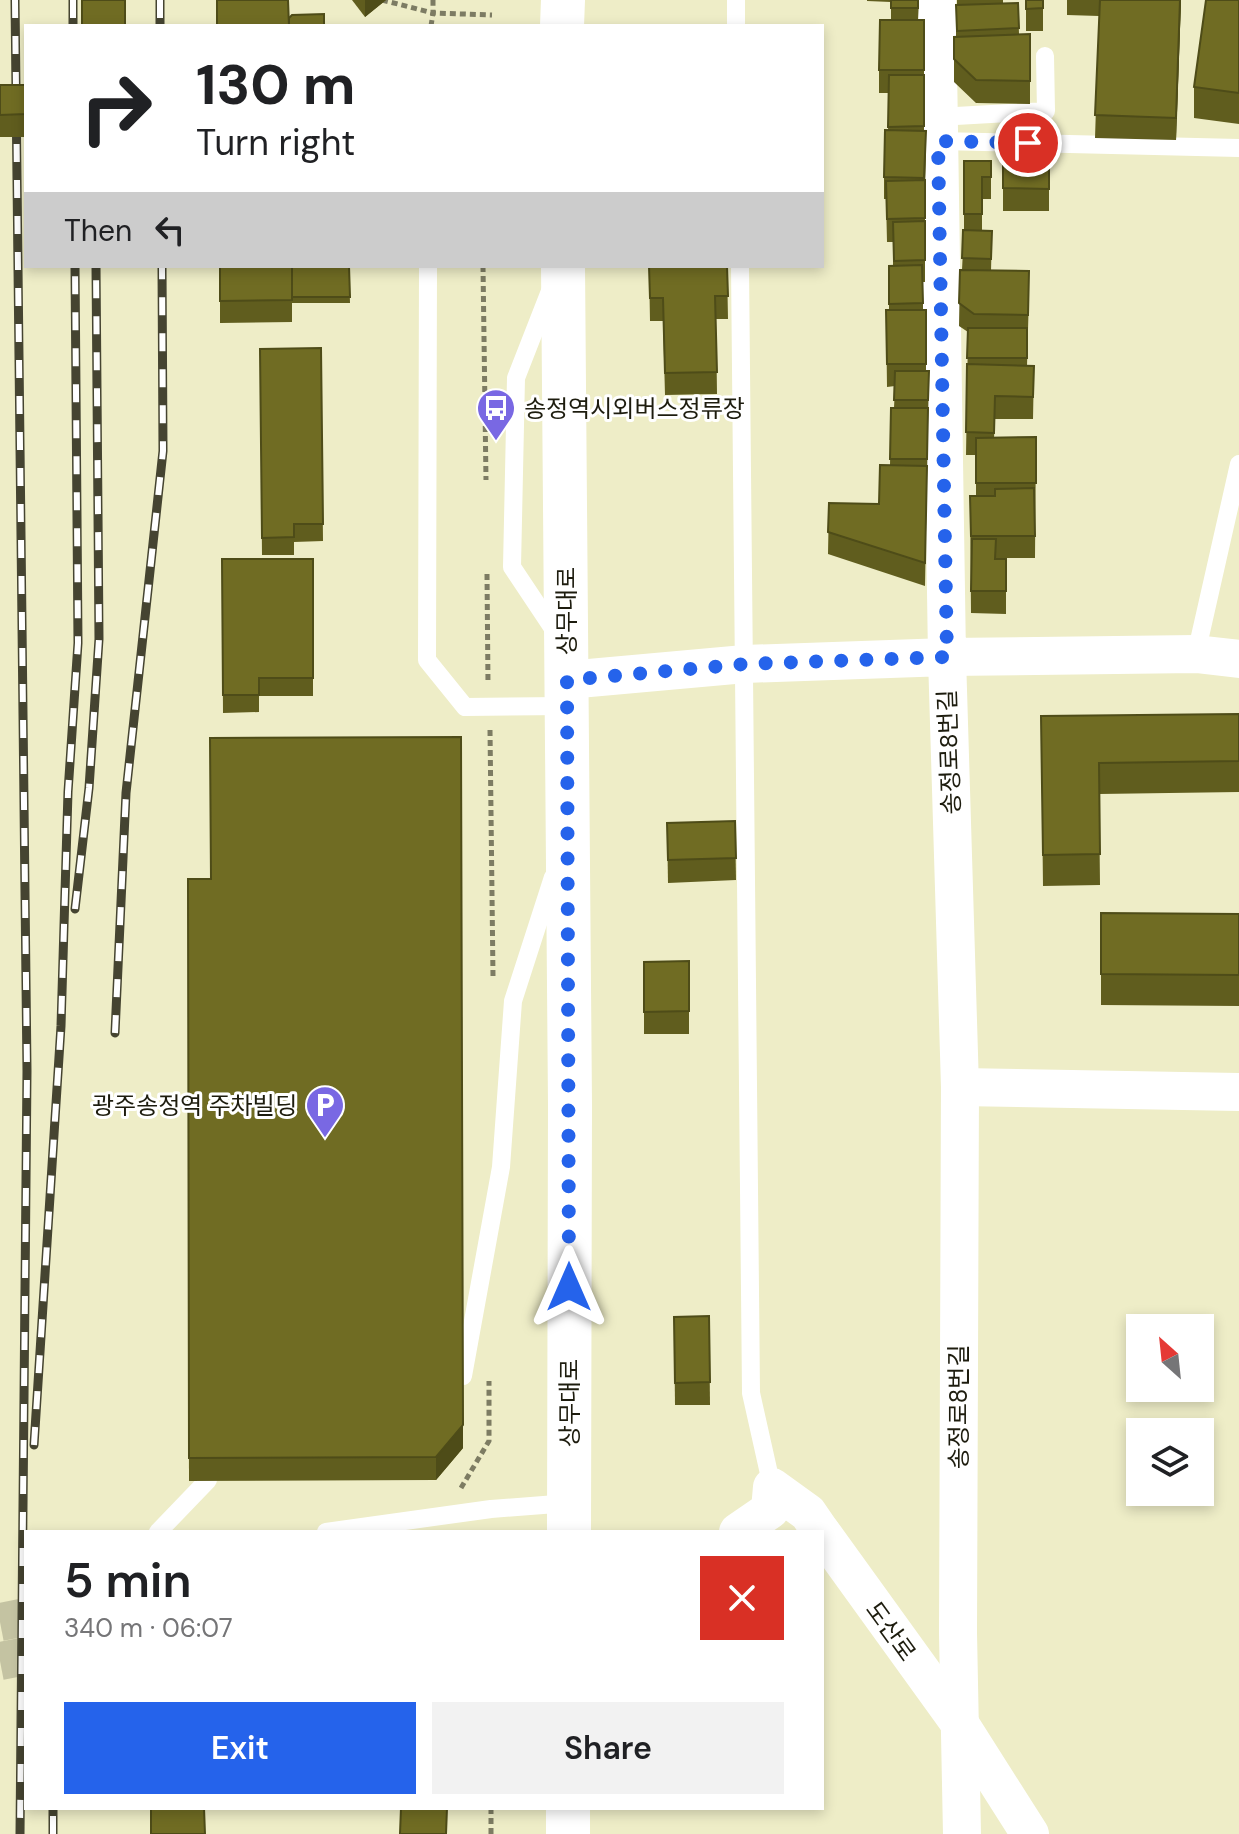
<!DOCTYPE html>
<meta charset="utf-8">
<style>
:root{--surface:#fff;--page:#f2f2f2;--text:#202124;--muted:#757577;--accent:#2563eb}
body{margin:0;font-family:"DM Sans","Noto Sans KR",sans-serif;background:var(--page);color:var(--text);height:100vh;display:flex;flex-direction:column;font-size:30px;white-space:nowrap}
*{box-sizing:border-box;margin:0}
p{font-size:26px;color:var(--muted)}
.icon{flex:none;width:44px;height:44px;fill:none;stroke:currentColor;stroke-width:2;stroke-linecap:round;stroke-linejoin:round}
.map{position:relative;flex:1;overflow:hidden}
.details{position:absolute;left:24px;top:1530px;width:800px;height:280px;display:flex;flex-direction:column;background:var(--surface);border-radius:0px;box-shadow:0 4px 12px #0003}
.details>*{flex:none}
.hud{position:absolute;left:24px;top:24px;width:800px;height:244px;border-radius:0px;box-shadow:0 4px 12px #0003;background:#fff;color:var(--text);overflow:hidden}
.needle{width:52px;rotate:333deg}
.tools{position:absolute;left:1126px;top:1314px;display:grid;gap:16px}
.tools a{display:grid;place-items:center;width:88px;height:88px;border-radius:0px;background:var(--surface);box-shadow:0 4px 12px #0003;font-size:40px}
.pin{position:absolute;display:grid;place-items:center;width:68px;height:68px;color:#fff;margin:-34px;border:4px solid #fff;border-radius:50%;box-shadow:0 2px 8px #0007}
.me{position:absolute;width:88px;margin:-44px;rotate:0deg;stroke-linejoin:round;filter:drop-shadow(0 0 6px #0008)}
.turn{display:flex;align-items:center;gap:28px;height:168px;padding:0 40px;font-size:36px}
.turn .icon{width:104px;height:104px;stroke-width:2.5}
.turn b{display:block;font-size:56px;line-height:68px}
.then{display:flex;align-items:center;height:76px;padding:0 40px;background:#0003;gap:16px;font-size:30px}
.round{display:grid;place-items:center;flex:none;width:84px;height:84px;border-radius:0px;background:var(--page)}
.summary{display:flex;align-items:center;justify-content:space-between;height:136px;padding:0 40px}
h1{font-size:48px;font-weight:600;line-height:60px}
.button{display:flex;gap:16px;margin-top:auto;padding:16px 40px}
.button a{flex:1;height:92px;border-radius:0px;background:var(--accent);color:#fff;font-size:32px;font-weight:600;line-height:92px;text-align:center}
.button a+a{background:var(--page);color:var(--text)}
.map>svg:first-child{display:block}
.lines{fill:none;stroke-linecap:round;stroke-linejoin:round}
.minor-tunnel{stroke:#c4c3a2;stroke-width:38;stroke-dasharray:38 19;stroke-linecap:butt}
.path{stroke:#7d7c63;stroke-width:5;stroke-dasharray:6 4;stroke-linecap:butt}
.service{stroke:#fff;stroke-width:18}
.minor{stroke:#fff;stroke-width:38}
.secondary{stroke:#fff;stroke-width:44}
.rail-casing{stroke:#454431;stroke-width:9}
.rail{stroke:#fff;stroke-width:6;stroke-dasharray:18;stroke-linecap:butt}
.wall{fill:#605d1e}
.shaded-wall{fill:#4e4c18}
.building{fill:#706c23;stroke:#4e4c18;stroke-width:2}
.route{stroke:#2563eb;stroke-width:14;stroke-dasharray:0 25.2}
.labels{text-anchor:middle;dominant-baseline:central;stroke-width:6;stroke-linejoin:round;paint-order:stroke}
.poi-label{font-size:24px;fill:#1d1c0e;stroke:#fff;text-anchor:start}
.street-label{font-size:24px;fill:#1d1c0e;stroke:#fff}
</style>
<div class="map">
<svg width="1239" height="1834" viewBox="0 0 1239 1834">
<rect width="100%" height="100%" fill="#eeedc7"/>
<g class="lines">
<g class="minor-tunnel">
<path d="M0 1622 26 1617"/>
<path d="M0 1661 26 1656"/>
</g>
<g class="path">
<path d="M382 0 433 13V0"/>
<path d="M431 26 433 13 492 15"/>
<path d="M483 266 486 480"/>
<path d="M487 574 488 684"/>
<path d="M490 730 493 976"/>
<path d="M461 1488 489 1441V1381"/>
<path d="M491 1808V1834"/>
</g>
<g class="service">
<path d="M736 0V26"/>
<path d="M938 117 1046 111 1045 56"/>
<path d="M938 141 1239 148"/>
<path d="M428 266 427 660 465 707 566 706"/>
<path d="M740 266 751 1393 772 1487"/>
<path d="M550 291 516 378 512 567 556 633"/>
<path d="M1196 654 1239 464"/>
<path d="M463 1376 501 1167 513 1001 553 877"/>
<path d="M158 1532 208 1480"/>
<path d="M326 1532 491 1509 569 1503"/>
</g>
<g class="minor">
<path d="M937 0 947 657 1196 654 1239 659"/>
<path d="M567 680 745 664 947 657 960 1087 958 1633 962 1834"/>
<path d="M960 1087 1239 1092"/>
<path d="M738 1532 770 1510 772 1487 808 1513 821 1532"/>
<path d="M822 1533 962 1727 1030 1834"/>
</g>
<g class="secondary">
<path d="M562 26 563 0"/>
<path d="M563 266 570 1105 569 1532"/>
<path d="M568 1808V1834"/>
</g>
<g class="rail-casing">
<g id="rail">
<path d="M15 0 27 1071 20 1834"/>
<path d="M73 0V26"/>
<path d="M160 0V26"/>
<path d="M75 909 89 788 99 639 96 266"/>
<path d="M115 1033 126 793 163 451 162 266"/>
<path d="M34 1445 61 1026 68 792 78 643 75 266"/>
<path d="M53 1834V1808"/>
</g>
</g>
<use href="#rail" class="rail"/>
</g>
<g class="wall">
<path d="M352 0H386L365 17Z"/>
<path d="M867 0H919L918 20H924V131L926 154 925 192V282H923V310H926V371H929L925 586 828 554 829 503 879 504 890 465 891 408H894L895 386 887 387 886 310H889V266H893V242H887L886 199H884V177L888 130 889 93H879V70L891 20V2L867 1Z"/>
<path d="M957 0H1003V3H1018L1019 34H1030V104L976 103 954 82V37H956V5H957Z"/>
<rect x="1026" y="0" width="17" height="31"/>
<path d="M1067 0H1181L1176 140 1095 138 1099 16 1067 15Z"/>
<path d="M1239 0V124L1194 118V87Z"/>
<rect x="0" y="85" width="26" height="52"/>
<rect x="1003" y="153" width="46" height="58"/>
<path d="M964 161H991V199H982V230L992 231 991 271 1029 294 1027 366H1034L1033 419H995L994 438 1036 437 1035 558H996L1006 559V614L971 613 970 496H976V455H966L968 332 959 326 960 270H962L964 230Z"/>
<path d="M220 266H349L350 303H292V322L220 323Z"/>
<path d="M649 266H727L728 319H716L717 394 665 395 663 321H650Z"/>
<path d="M321 348 323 541 294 542V555H262L260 349Z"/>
<path d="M222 559H313V696H259V712L223 713Z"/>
<path d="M1239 714V792L1099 794 1100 885 1043 886 1041 716Z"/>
<path d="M735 821 736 880 668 883 667 823Z"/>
<path d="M188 879 463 1448 436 1480 189 1481Z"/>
<path d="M1101 913 1239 914V1006L1101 1005Z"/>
<path d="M689 961V1034H644V962Z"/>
<path d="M709 1316 710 1405H675L674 1317Z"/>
</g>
<g class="shaded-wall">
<path d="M365 0H386L365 17Z"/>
<path d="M1180 0H1181L1176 140V118Z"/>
<path d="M463 1425V1448L436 1480V1457Z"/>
</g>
<g class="building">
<rect x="82" y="0" width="43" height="26"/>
<path d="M217 0H288L289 26H217Z"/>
<rect x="891" y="0" width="27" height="8"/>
<path d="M1026 0H1043V8L1026 9Z"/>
<path d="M1100 0H1180L1176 118 1095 115Z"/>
<path d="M1206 0H1239V93L1194 87Z"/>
<path d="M1018 3 1019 28 957 31 956 5Z"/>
<path d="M324 14V26H289V18L292 15Z"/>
<path d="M880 20H924V70H879Z"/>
<path d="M1030 34V81L976 80 954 59V37Z"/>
<path d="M889 75H924V126L888 127Z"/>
<path d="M0 85H26V114L0 115Z"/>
<path d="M885 130 926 131 924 178 884 177Z"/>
<path d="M1003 153H1049V189L1003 188Z"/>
<path d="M964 161H991V177H982V214H964Z"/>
<path d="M925 180V218L887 219 886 181Z"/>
<path d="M925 221V260L894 261 893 222Z"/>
<path d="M963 230 992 231 991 259 962 258Z"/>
<path d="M922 265 923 303 889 304V266Z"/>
<path d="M220 266H292V300L220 301Z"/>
<path d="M292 266H349L350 297H292Z"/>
<path d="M649 266H727L728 296H715L717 372 665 373 663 298H650Z"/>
<path d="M960 270 1029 271 1028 315 974 314 959 303Z"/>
<path d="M886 310H926V364H887Z"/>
<path d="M968 328H1027V358H967Z"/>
<path d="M321 348 323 524H294V537L262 538 260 349Z"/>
<path d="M967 364 1034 366 1033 397 995 396 994 433 966 432Z"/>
<path d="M895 371H929L928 400H894Z"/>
<path d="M891 408H928L927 459H890Z"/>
<path d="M1036 437V483H976V438Z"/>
<path d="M880 465 927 466 925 563 828 532 829 503 879 504Z"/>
<path d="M1034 488 1035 536H971L970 496H995V489Z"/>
<path d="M972 539H996L995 559H1006V591H971Z"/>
<path d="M222 559H313V678H259V695H223Z"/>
<path d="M1239 714V761L1099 763 1100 854 1043 855 1041 716Z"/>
<path d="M461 737 463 1425 436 1457 189 1458 188 879H211L210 738Z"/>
<path d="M735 821 736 858 668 860 667 823Z"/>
<path d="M1101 913 1239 914V975L1101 974Z"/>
<path d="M689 961V1011L644 1012V962Z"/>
<path d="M709 1316 710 1382 675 1383 674 1317Z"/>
<path d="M151 1808H204L205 1834H151Z"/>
<path d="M401 1808H447L446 1834H400Z"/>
</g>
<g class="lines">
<path class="route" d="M569 1287 567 680 745 664 947 657 938 141 1028 143"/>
</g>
<defs>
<g id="bus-pin" transform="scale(2)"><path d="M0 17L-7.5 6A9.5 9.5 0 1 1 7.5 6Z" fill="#7968e3" stroke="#fff"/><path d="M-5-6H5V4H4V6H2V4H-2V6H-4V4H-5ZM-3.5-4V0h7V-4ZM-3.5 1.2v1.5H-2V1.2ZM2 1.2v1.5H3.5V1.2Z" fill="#fff"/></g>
<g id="parking-pin" transform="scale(2)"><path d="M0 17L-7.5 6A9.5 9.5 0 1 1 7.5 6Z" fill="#7968e3" stroke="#fff"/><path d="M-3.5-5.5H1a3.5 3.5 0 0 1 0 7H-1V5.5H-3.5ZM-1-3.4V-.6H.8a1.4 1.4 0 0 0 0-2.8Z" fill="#fff"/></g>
</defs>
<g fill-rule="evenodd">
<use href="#bus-pin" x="496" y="408"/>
<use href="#parking-pin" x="325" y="1105"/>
</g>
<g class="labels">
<g class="poi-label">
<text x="524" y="408">송정역시외버스정류장</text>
<text x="297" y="1105" text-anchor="end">광주송정역 주차빌딩</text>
</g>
<g class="street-label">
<text transform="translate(566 611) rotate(-90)">상무대로</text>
<text transform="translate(949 752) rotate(-92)">송정로8번길</text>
<text transform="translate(569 1403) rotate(-90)">상무대로</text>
<text transform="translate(958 1407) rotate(-90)">송정로8번길</text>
<text transform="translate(891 1631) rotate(54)">도산로</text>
</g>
</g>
</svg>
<div class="tools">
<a><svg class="needle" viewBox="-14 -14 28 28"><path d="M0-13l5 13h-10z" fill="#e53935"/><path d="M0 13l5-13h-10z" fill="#757577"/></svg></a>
<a><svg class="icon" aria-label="layers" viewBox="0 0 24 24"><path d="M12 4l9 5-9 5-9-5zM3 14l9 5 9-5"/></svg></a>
</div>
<div class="pin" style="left:1028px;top:143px;background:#d93025"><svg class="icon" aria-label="arrive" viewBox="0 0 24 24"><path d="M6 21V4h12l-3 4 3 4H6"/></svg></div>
<svg class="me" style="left:569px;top:1287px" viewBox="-20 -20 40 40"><path d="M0-17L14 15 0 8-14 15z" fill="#2563eb" stroke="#fff" stroke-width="4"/></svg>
<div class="hud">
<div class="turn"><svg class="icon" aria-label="right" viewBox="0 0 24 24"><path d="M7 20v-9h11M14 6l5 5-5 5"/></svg><div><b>130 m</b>Turn right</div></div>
<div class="then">Then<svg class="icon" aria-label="left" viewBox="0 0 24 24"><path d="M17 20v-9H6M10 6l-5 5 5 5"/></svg></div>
</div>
<section class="details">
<div class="summary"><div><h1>5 min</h1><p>340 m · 06:07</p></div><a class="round" style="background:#d93025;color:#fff"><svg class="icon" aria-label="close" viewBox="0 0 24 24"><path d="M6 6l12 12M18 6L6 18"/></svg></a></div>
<div class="button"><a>Exit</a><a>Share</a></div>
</section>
</div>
